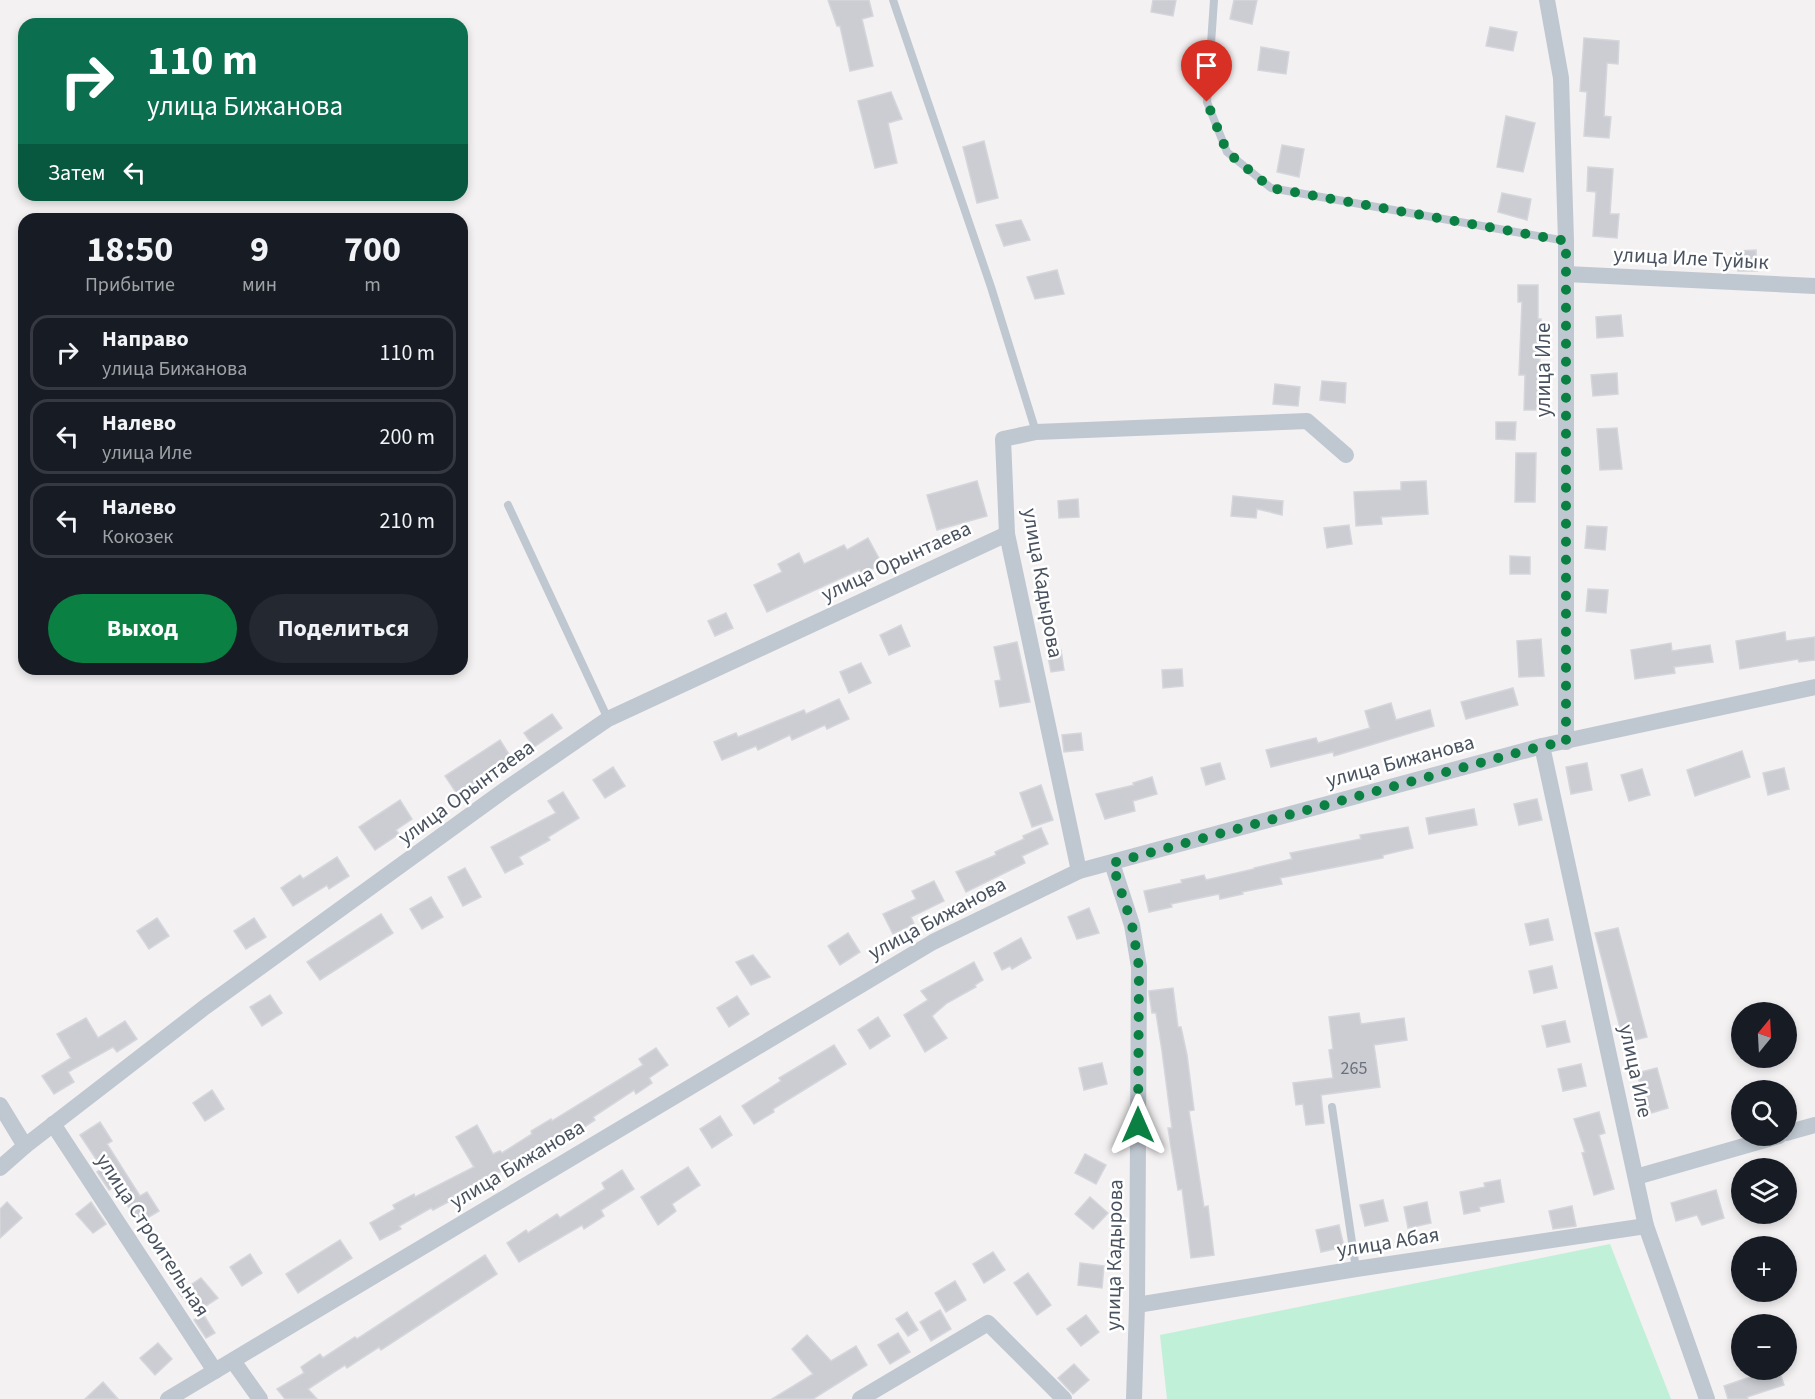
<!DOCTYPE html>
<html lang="ru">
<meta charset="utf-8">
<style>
:root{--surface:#171b24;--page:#242831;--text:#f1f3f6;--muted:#9ea1a6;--line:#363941;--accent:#0b8043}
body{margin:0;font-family:"Source Sans 3",sans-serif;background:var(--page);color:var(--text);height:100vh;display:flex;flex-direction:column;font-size:22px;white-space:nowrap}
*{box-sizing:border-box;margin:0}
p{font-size:20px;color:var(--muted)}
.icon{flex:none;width:33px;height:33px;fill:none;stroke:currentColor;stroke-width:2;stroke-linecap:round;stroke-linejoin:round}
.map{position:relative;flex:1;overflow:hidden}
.drawer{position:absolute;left:18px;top:213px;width:450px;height:462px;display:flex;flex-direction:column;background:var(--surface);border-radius:18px;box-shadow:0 3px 9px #0003}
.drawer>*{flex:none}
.banner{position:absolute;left:18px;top:18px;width:450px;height:183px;border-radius:18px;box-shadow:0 3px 9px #0003;background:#0b6e4f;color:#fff;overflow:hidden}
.needle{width:39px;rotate:18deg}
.fabs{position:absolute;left:1731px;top:1002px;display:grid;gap:12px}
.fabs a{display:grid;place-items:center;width:66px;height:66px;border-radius:50%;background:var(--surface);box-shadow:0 3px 9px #0003;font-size:30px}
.pin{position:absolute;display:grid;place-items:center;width:51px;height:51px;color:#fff;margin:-62px -26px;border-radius:50% 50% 50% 0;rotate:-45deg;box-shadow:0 0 6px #0007}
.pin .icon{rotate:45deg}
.me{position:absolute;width:66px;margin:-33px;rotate:0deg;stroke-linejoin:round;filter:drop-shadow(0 0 4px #0008)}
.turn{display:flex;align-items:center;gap:21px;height:126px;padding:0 30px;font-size:27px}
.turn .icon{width:78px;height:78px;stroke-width:2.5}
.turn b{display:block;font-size:42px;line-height:51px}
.then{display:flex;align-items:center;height:57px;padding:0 30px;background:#0003;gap:12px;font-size:22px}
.eta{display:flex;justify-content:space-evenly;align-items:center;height:102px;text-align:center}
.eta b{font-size:36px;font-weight:700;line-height:42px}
.cta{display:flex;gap:12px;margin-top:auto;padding:12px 30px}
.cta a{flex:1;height:69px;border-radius:36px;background:var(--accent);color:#fff;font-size:24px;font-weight:700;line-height:69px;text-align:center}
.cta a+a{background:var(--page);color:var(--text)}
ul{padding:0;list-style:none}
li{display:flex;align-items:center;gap:18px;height:75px;margin:0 12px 9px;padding:0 18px;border:3px solid var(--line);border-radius:18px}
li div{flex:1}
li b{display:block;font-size:22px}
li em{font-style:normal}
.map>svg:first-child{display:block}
.green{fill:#c1f0d8}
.building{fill:#cbcdd3;stroke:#d5d6dc;stroke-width:1.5}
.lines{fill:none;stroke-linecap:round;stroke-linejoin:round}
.lane{stroke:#bfc7d0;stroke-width:8}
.street{stroke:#bfc7d0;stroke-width:16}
.route{stroke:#0b8043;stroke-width:10;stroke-dasharray:0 18}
.labels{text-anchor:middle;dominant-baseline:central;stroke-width:5;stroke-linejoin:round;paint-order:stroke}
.number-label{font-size:18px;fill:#6a717c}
.street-label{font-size:21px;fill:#49525f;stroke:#fff}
</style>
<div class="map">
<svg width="1815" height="1399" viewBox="0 0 1815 1399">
<rect width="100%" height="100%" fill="#f3f1f1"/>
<path class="green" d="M1610 1244 1671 1399H1167L1160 1335Z"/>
<g class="building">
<path d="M828 0H869L873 16 862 19 873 66 850 71 840 26H837Z"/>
<path d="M1153 0H1176L1173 16 1151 12Z"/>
<path d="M1234 0H1257L1252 24 1230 19Z"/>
<path d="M1490 27 1517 32 1513 51 1486 46Z"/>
<path d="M1584 38 1619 41 1618 64 1607 63 1604 116 1611 117 1609 138 1584 136 1587 92 1580 91Z"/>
<path d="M1261 47 1289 52 1286 74 1258 70Z"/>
<path d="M891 92 902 119 888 123 897 163 875 168 858 101Z"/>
<path d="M1506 116 1535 123 1523 172 1497 167Z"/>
<path d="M984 141 998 198 977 203 963 147Z"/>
<path d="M1282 145 1304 149 1299 177 1277 172Z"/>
<path d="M1588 167 1613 169 1610 214H1619L1617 238 1593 236 1596 192 1587 191Z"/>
<path d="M1502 193 1531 199 1527 220 1498 212Z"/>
<path d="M1021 220 1030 240 1004 246 996 225Z"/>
<path d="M1756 250 1757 271H1738L1737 251Z"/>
<path d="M1057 270 1064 294 1035 299 1027 277Z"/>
<path d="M1518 285H1538V319H1541L1539 393H1544V410H1524L1525 375H1519L1522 302H1518Z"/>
<path d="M1621 315 1623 336 1597 338 1596 317Z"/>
<path d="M1617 373 1618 394 1593 396 1591 375Z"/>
<path d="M1322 381 1346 383 1345 403 1320 400Z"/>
<path d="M1275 384 1300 387 1298 406 1273 404Z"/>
<path d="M1496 422H1516L1515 440 1496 439Z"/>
<path d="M1617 428 1622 469 1600 470 1597 429Z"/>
<path d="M1516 453H1536L1535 502H1515Z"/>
<path d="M977 481 987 516 937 530 927 495Z"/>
<path d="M1426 481 1428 514 1381 517 1382 524 1356 526 1354 492 1401 490V482Z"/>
<path d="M1233 496 1283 501 1282 515 1257 509 1256 518 1231 516Z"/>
<path d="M1078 499 1079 517 1059 518 1058 501Z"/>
<path d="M1349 525 1352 544 1327 548 1324 528Z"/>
<path d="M1587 526 1607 527 1605 550 1585 548Z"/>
<path d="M868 538 882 564 861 575 859 570 767 612 754 585 782 572 778 564 799 553 804 564 844 545 847 550Z"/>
<path d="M1510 556 1530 557V574H1510Z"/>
<path d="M1588 589 1608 590 1606 613 1586 611Z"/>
<path d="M726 613 733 628 715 636 708 621Z"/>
<path d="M901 625 910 646 889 655 880 635Z"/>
<path d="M1785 632 1786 641 1815 637V660L1799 662 1798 659 1740 669 1736 641Z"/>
<path d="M1541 639 1544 676 1519 677 1517 641Z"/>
<path d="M1017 642 1030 702 1000 707 995 681 1001 680 994 647Z"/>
<path d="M1671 643 1672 651 1710 645 1713 662 1674 667 1675 673 1635 679 1631 650Z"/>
<path d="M1061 650 1064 670 1051 672 1047 652Z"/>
<path d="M861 663 871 683 849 693 840 672Z"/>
<path d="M1182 669 1183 686 1163 688 1162 670Z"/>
<path d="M1513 688 1518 705 1466 719 1461 702Z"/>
<path d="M839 699 849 719 827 729 825 725 792 740 790 735 758 750 756 746 722 760 714 742 736 733 738 737 804 710 806 714Z"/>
<path d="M1391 703 1396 720 1430 710 1434 726 1334 756 1333 752 1271 767 1266 750 1316 738 1318 743 1370 728 1365 711Z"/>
<path d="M552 714 562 728 534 747 524 733Z"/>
<path d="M1081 733 1083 750 1064 752 1062 735Z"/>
<path d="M500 740 512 759 457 794 445 776Z"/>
<path d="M1742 751 1750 777 1695 796 1687 770Z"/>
<path d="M1220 763 1225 779 1206 785 1201 768Z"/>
<path d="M1587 763 1592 790 1571 794 1566 767Z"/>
<path d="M613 767 625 786 605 798 593 780Z"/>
<path d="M1784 768 1789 789 1768 795 1763 773Z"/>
<path d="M1642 769 1650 795 1629 801 1621 775Z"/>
<path d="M1152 777 1157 794 1133 801 1135 811 1105 819 1096 794 1134 785 1133 783Z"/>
<path d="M1041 785 1053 820 1032 827 1020 793Z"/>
<path d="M563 792 579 818 548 837 550 840 519 857 523 864 505 873 491 847 556 813 548 801Z"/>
<path d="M1537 799 1542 820 1519 825 1514 804Z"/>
<path d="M400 800 412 819 396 830 399 834 375 850 359 827Z"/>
<path d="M1474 809 1477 825 1429 834 1426 818Z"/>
<path d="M1408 827 1413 848 1383 855V858L1367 861 1280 878 1282 884 1242 892 1243 894 1220 899 1219 894 1171 904 1172 907 1149 912 1144 891 1182 883 1181 880 1204 875 1206 880 1254 869V868L1292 859 1290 853 1361 839 1360 835Z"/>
<path d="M1041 828 1048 844 1022 856 1025 863 966 892 956 872 996 855 995 852 1024 839 1023 836Z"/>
<path d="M337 857 349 876 329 889 327 885 293 906 281 888 300 875 303 879Z"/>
<path d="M465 868 481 897 463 906 448 877Z"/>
<path d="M934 881 944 901 911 917 914 924 893 934 883 914 916 899 912 891Z"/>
<path d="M431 897 443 917 422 929 410 909Z"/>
<path d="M1089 908 1099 933 1077 939 1068 917Z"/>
<path d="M381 914 393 933 320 980 307 962Z"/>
<path d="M157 918 169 936 149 949 137 931Z"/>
<path d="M254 918 266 937 246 949 234 931Z"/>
<path d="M1548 919 1553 940 1530 945 1525 924Z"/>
<path d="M1618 928 1647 1037 1624 1043 1595 933Z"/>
<path d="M848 933 860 952 840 965 828 946Z"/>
<path d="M1021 938 1031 958 1012 969 1010 966 1002 970 994 953Z"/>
<path d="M753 955 770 977 751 985 736 962Z"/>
<path d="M974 962 983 980 975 985 976 987 947 1003 932 1016 947 1038 925 1052 904 1015 928 1000 921 991Z"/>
<path d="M1552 966 1557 988 1534 993 1529 971Z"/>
<path d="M1173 988 1178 1027H1181L1187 1055 1194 1110 1189 1111 1204 1207 1208 1206 1214 1255 1191 1258 1182 1189 1178 1190 1168 1128H1172L1162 1051 1156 1013H1152L1149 993V991Z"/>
<path d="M270 995 282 1013 262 1026 250 1007Z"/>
<path d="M737 996 749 1014 729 1027 717 1008Z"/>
<path d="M1359 1013 1361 1024 1404 1018 1407 1040 1374 1045 1380 1087 1321 1095 1324 1123 1306 1125 1303 1104 1296 1105 1293 1083 1333 1078 1329 1050 1333 1049 1329 1017Z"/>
<path d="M878 1017 890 1036 870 1049 858 1030Z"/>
<path d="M86 1018 98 1038 125 1021 137 1039 117 1052 113 1047 68 1072 74 1082 54 1094 42 1076 71 1058 57 1034Z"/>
<path d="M1565 1021 1570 1042 1547 1047 1542 1026Z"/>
<path d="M834 1045 846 1064 773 1109 774 1112 754 1124 742 1106 781 1081 779 1078Z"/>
<path d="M656 1048 668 1065 649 1078 652 1083 636 1094 634 1090 593 1117 595 1120 575 1133 574 1130 534 1155 536 1158 516 1170 514 1167 482 1178 484 1181 452 1196 454 1199 433 1210 431 1208 399 1226 401 1229 380 1240 370 1223 395 1209 393 1205 414 1194 415 1197 474 1167 456 1137 477 1125 493 1154 500 1151 502 1153 532 1134 531 1131 551 1119 552 1121 643 1065 639 1059Z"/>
<path d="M1102 1063 1107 1084 1084 1090 1079 1068Z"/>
<path d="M1581 1064 1586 1086 1563 1091 1558 1069Z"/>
<path d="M1657 1068 1668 1108 1648 1114 1637 1073Z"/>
<path d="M212 1090 224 1109 205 1121 193 1103Z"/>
<path d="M1599 1112 1605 1133 1599 1135 1614 1189 1594 1195 1582 1153 1585 1152 1574 1119Z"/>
<path d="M720 1116 732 1135 712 1148 700 1129Z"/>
<path d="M100 1122 112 1141 107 1144 140 1196 147 1192 159 1211 139 1223 115 1186 109 1190 97 1172 102 1168 80 1135Z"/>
<path d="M1085 1154 1106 1165 1096 1184 1075 1173Z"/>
<path d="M688 1167 700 1185 672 1204 676 1211 658 1225 641 1197Z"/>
<path d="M622 1170 634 1189 601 1210 604 1216 584 1229 582 1225 519 1262 507 1243 526 1230 528 1233 557 1214 560 1218 605 1189 602 1183Z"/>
<path d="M1500 1180 1504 1202 1479 1207 1480 1211 1464 1214 1460 1192 1485 1187 1484 1183Z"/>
<path d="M1716 1190 1724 1218 1702 1225 1697 1215 1676 1221 1671 1203Z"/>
<path d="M1090 1197 1108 1213 1093 1229 1075 1214Z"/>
<path d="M1383 1200 1388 1221 1365 1226 1360 1205Z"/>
<path d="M7 1202 22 1218 0 1238V1209Z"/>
<path d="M91 1202 106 1224 93 1233 76 1214Z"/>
<path d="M1427 1202 1431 1223 1408 1228 1404 1207Z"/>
<path d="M1572 1206 1576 1226 1553 1229 1549 1211Z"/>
<path d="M1339 1225 1344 1247 1321 1252 1316 1230Z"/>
<path d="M340 1240 352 1258 298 1293 286 1274Z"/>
<path d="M993 1252 1005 1270 984 1283 973 1264Z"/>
<path d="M250 1254 262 1273 242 1286 230 1267Z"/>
<path d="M485 1255 497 1274 381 1350 379 1347 347 1368 345 1365 308 1389 317 1399H285L277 1389 304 1373 301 1367 320 1354 323 1358 355 1337 357 1339Z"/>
<path d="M1080 1263 1104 1266 1102 1288 1078 1285Z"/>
<path d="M1028 1273 1051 1305 1037 1315 1014 1283Z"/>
<path d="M201 1278 218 1298 195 1313 179 1293Z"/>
<path d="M955 1281 966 1300 946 1312 935 1293Z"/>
<path d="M940 1310 951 1329 931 1341 920 1322Z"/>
<path d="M907 1312 918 1330 908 1336 896 1319Z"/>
<path d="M203 1314 215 1333 206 1338 194 1320Z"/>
<path d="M1086 1315 1099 1332 1081 1346 1067 1329Z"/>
<path d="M898 1333 910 1352 890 1364 878 1345Z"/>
<path d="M807 1335 831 1361 856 1346 867 1365 813 1399H772L813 1374 792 1349Z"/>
<path d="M158 1343 172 1359 155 1375 140 1358Z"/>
<path d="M1074 1364 1089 1380 1073 1394 1058 1378Z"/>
<path d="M1764 1370H1779L1784 1385 1747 1397 1748 1399H1728L1724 1386 1753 1376 1752 1373Z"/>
<path d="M103 1382 118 1399H85Z"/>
</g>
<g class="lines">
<g class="lane">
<path d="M893 0 991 287 1036 432"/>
<path d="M1214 0 1207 102 1227 152 1271 188 1566 241"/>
<path d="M508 505 608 719"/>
<path d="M1332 1107 1356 1269"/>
</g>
<g class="street">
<path d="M1547 0 1561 78 1566 241V742"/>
<path d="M1566 274 1815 286"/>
<path d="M1542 746 1646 1226 1707 1399"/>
<path d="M1112 863 1132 925 1139 967 1137 1305 1134 1399"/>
<path d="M1079 871 1007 534 1003 439 1036 432 1307 421 1346 455"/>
<path d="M0 1105 25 1146"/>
<path d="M53 1124 215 1371"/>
<path d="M1786 1133 1815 1125"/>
<path d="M0 1168 25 1146 205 1007 506 789 608 719 1007 534"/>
<path d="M1636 1177 1779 1136"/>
<path d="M1137 1305 1356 1269 1646 1226"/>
<path d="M233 1361 260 1399"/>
<path d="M168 1399 933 942 1079 871 1542 746 1815 687"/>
<path d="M860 1399 988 1323 1064 1399"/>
</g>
</g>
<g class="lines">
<path class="route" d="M1138 1125 1139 967 1132 925 1112 863 1542 746 1566 742V241L1271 188 1227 152 1207 102"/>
</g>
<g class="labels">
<g class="number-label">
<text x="1354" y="1068">265</text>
</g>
<g class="street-label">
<text transform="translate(1691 258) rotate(3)">улица Иле Туйык</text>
<text transform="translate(1543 370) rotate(-90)">улица Иле</text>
<text transform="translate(896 561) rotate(-25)">улица Орынтаева</text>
<text transform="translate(1043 583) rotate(80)">улица Кадырова</text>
<text transform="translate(1400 761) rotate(-15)">улица Бижанова</text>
<text transform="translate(466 792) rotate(-36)">улица Орынтаева</text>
<text transform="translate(937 918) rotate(-28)">улица Бижанова</text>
<text transform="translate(1636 1071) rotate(78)">улица Иле</text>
<text transform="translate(517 1164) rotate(-31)">улица Бижанова</text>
<text transform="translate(153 1235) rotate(57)">улица Строительная</text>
<text transform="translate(1388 1242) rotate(-9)">улица Абая</text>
<text transform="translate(1114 1255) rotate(-89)">улица Кадырова</text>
</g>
</g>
</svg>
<div class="fabs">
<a><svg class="needle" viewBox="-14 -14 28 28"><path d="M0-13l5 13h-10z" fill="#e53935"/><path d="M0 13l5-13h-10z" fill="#9ea1a6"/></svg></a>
<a><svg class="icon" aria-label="search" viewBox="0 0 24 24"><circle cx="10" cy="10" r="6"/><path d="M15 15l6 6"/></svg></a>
<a><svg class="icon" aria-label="layers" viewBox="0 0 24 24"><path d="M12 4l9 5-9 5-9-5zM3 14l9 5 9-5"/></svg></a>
<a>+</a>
<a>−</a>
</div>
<div class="pin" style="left:1207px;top:102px;background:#d93025"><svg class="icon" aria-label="arrive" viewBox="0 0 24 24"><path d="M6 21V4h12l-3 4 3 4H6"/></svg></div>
<svg class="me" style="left:1138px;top:1125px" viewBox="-20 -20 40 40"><path d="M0-17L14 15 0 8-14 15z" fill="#0b8043" stroke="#fff" stroke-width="4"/></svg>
<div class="banner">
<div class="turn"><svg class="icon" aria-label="right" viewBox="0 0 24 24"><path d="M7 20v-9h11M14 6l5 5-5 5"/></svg><div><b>110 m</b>улица Бижанова</div></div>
<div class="then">Затем<svg class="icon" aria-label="left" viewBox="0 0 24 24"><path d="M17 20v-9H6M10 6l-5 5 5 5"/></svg></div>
</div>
<section class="drawer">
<div class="eta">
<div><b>18:50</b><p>Прибытие</p></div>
<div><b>9</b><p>мин</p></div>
<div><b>700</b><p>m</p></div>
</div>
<ul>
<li><svg class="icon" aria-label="right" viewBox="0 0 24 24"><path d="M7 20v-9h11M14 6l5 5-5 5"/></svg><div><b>Направо</b><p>улица Бижанова</p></div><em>110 m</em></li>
<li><svg class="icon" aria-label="left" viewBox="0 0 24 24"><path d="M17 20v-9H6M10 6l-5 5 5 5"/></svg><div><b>Налево</b><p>улица Иле</p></div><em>200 m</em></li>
<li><svg class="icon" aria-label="left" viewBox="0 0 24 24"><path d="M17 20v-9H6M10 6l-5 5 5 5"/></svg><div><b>Налево</b><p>Кокозек</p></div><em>210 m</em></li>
</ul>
<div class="cta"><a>Выход</a><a>Поделиться</a></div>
</section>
</div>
